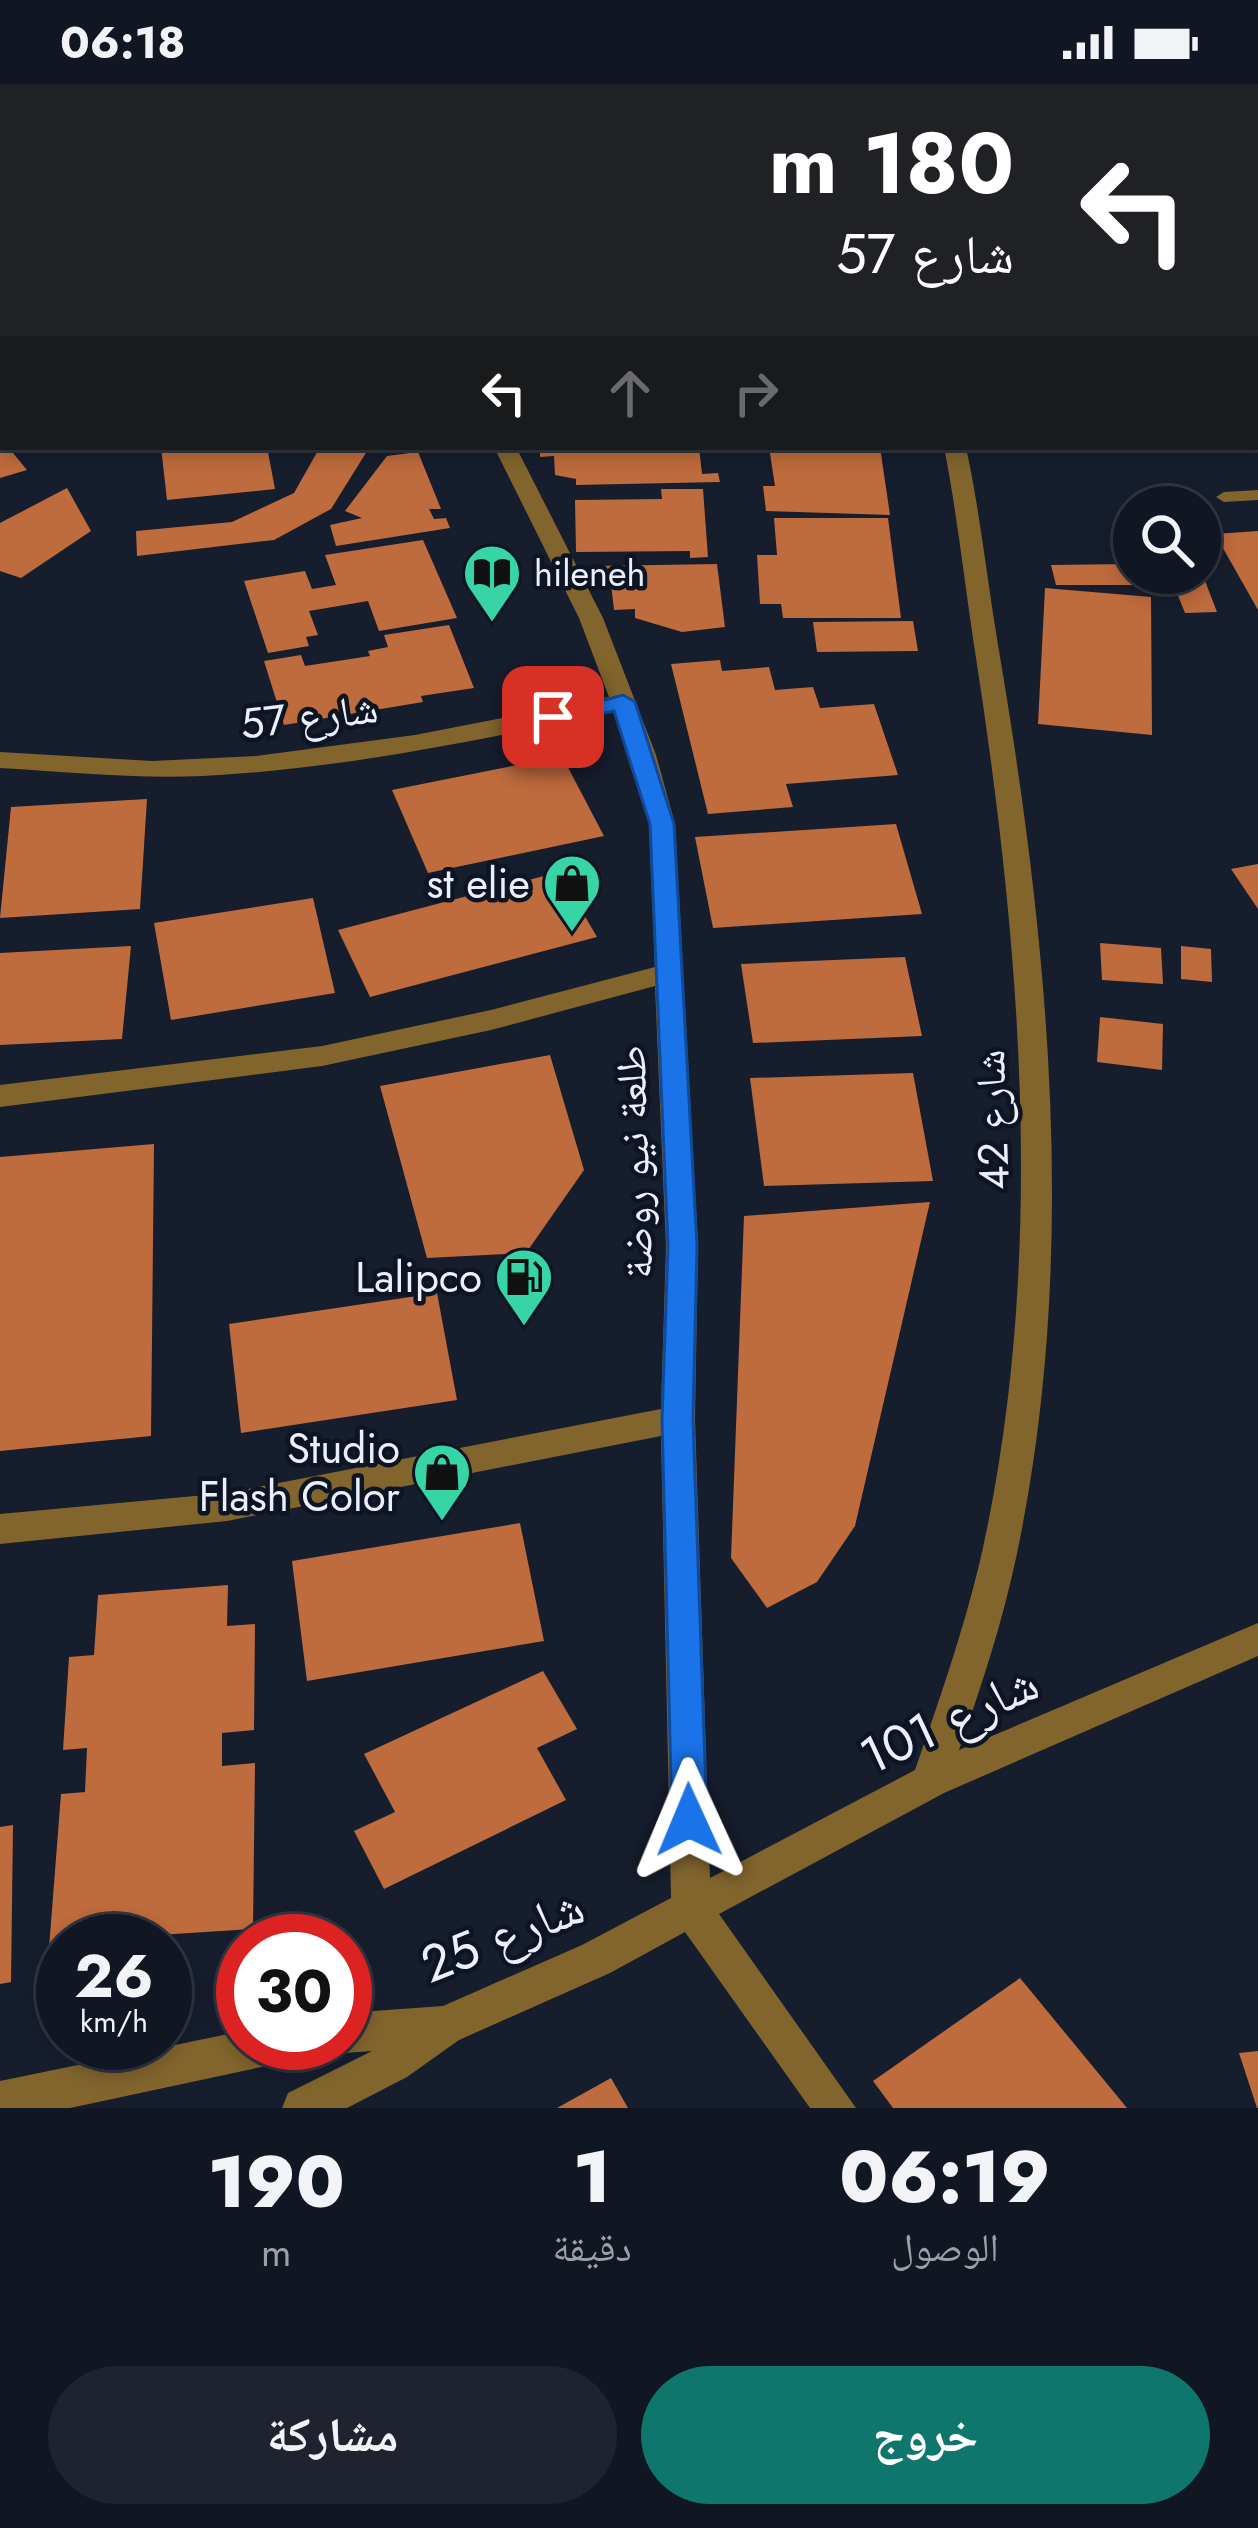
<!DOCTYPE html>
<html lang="ar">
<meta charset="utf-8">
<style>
:root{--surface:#101622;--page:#1e232f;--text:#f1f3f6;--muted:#9c9fa5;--line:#303540;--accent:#0f766e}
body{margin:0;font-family:Jost,"Noto Naskh Arabic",sans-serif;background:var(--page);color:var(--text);direction:rtl;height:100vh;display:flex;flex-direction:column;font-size:45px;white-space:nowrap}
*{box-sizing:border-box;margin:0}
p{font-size:39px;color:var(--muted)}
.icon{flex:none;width:66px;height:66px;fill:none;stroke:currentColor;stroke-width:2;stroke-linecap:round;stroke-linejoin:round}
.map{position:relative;height:2024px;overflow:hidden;direction:ltr}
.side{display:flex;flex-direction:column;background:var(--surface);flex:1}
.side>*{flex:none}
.hud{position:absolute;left:0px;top:0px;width:1260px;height:366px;box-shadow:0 6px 18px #0003,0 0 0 3px var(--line);direction:rtl;background:#202124;color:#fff;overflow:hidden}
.fabs{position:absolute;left:1113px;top:402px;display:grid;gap:24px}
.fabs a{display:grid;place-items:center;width:108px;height:108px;border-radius:50%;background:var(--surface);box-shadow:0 6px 18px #0003,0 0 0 3px var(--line);font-size:60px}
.speed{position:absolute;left:36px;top:1830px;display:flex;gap:24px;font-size:60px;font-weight:700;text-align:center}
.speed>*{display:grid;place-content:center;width:156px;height:156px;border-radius:50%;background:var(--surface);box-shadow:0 6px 18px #0003,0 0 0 3px var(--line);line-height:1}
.speed small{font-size:30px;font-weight:400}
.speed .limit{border:18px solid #d22;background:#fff;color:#111}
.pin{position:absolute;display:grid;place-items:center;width:102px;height:102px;color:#fff;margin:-51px;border-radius:24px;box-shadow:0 6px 18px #0006}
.me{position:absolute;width:132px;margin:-66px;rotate:359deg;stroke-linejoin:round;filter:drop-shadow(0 0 9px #0008)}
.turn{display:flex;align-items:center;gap:42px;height:252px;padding:0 48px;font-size:54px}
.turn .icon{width:156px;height:156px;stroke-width:2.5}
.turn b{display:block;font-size:84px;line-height:102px}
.lanes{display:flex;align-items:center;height:114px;padding:0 48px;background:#0003;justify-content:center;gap:60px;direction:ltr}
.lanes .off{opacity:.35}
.eta{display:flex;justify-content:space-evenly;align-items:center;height:204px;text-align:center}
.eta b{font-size:72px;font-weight:800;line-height:84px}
.cta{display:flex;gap:24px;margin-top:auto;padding:24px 48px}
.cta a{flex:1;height:138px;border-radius:72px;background:var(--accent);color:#fff;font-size:48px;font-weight:800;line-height:138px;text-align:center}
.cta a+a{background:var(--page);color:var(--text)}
.status{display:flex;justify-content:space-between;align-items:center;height:84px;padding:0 60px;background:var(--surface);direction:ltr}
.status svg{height:33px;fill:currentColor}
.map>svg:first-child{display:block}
.building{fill:#be6b3d}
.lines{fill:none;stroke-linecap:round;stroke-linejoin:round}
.lane{fill:#81652d;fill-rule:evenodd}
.street{fill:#81652d;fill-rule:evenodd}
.route{fill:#1a73e8;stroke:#114b97;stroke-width:3}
.labels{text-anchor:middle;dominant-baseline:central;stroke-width:9;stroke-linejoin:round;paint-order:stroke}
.far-poi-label{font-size:36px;fill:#eaeffa;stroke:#0d1423;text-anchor:start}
.street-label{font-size:42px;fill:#eaeffa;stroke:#0d1423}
.poi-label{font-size:42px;fill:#eaeffa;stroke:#0d1423;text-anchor:end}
.near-street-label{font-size:51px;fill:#eaeffa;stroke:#0d1423}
</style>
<div class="status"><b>06:18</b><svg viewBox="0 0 49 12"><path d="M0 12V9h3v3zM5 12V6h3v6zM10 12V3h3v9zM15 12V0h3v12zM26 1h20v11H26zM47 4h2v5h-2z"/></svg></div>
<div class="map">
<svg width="1258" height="2024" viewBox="0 0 1258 2024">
<rect width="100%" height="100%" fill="#161d2d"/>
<g class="building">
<path d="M0 363H8L27 386 0 394Z"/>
<path d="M161 363H267L275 405 167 416Z"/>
<path d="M320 363 369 364 331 425 274 456 137 472 136 447 232 438 294 409Z"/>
<path d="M540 363H699L702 390 718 389 720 398 576 401V395L555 391 554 372 540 373Z"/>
<path d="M769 363H880L890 431 766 427 763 402H775Z"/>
<path d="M418 368 441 425H429L434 435 446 434 450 444 336 462 330 441 362 434 345 427 387 372Z"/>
<path d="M67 404 91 447 21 494 0 487V439Z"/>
<path d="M661 405H703L708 473 690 474V467L576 468 575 416 662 415Z"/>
<path d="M774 434H888L901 534H783L781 520H760L757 471H777Z"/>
<path d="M1258 447V526L1215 450Z"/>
<path d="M423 456 457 534 379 547 368 517 309 527 318 551 306 553 309 562 268 569 244 497 305 487 312 505 336 501 325 471Z"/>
<path d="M717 480 725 543 682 548 635 534V525L614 526 611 500 598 501 597 482Z"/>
<path d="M1128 480 1134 501H1056L1051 481Z"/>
<path d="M1169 489H1202L1217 528 1185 529Z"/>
<path d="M1045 504 1151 513 1152 651 1038 640Z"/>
<path d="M913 537 918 567 817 568 813 538Z"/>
<path d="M449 541 474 604 421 612 423 618 284 641 264 577 301 571 305 582 370 572 368 567 388 563 384 551Z"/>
<path d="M720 576 722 587 769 583 775 606 813 603 820 624 874 620 898 691 786 700 793 723 708 730 671 580Z"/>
<path d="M562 672 604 752 428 789 392 706Z"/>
<path d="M147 715 140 825 0 834 11 723Z"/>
<path d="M896 740 922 830 713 844 695 753Z"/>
<path d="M1258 780V825L1231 785Z"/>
<path d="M559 788 597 853 370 913 338 846Z"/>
<path d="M313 814 335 909 171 936 154 839Z"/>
<path d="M1100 859 1161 864 1163 900 1102 896Z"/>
<path d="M131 862 122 955 0 961V869Z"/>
<path d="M1181 862 1211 865 1212 898 1181 895Z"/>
<path d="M905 873 922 952 753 959 741 880Z"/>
<path d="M1100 933 1163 940 1162 986 1097 978Z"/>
<path d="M550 971 584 1086 526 1169 427 1174 380 1002Z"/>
<path d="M913 989 933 1097 764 1102 750 994Z"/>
<path d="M154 1060 151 1352 0 1367V1073Z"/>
<path d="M930 1118 855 1442 817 1498 767 1524 731 1474 744 1132Z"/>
<path d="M437 1209 457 1316 241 1349 229 1240Z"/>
<path d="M520 1439 544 1557 307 1597 292 1477Z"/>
<path d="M228 1501 227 1542 255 1540 254 1646 222 1649V1682L255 1679 253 1845 63 1857V1863L49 1864 61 1710 85 1708 87 1664 63 1666 69 1573 94 1571 98 1511Z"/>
<path d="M543 1587 577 1645 537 1664 566 1716 384 1805 354 1747 395 1728 364 1670Z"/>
<path d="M13 1741 11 1898 0 1900V1743Z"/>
<path d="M1020 1894 1127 2024H893L873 1997Z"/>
<path d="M1258 1967V2024H1257L1239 1969Z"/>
<path d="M611 1994 628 2024H557Z"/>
</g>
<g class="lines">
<path class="lane" d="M1258 406V416L1224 418 1216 413 1224 408Z"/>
<g class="street">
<path d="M311 0H329L331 3H313Z"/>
<path d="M363 0H384L361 3Z"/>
<path d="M585 0H603L605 3H587Z"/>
<path d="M1103 0H1121L1122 3H1104Z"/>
<rect x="1257" y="104" width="1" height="12"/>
<rect x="0" y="114" width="3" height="12"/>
<rect x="1257" y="273" width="1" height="12"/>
<path d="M494 363H516L603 534 656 671 675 740 698 1162 695 1335 710 1794 915 1686C939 1617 963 1548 980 1477 1048 1177 1021 862 974 561 964 495 957 429 944 363H966C980 428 987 495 998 561 1049 860 1080 1174 1016 1474 1002 1540 981 1603 959 1666L1258 1539V1572L944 1709 719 1830 856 2024H810L685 1848 610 1889 459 1956 407 1993 347 2024H282L288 2009 372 1967 345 1969 330 1963 329 1959H345V1929L443 1922 582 1861 671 1814 661 1352 227 1437 0 1460V1430L227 1409 661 1325 666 1162 655 902 491 946 322 982 0 1023V1001L322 962 491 926 655 883 649 740 614 628C478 656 342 685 203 692 135 695 68 688 0 684V668L152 677 256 672 415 651 609 613 579 534Z"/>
<path d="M243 1947V1959H301L295 1973 280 1979 70 2024H0V1997Z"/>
</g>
</g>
<path class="route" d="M623 611 635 618 674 740 697 1162 693 1335 707 1736 702 1747 689 1752 677 1747 672 1736 662 1335 668 1162 650 740 614 627 553 640 541 633Z"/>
<defs>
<g id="library-pin" transform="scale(3)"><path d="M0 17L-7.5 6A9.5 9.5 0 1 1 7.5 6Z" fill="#37d4a6" stroke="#0d1423"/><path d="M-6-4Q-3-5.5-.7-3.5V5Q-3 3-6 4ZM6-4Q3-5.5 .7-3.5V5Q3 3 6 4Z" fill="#111"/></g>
<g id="shop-pin" transform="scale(3)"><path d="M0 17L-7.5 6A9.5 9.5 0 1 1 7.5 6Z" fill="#37d4a6" stroke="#0d1423"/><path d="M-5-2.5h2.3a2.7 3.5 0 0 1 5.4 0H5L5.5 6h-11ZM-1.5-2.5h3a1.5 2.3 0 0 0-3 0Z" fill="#111"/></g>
<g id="fuel-pin" transform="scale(3)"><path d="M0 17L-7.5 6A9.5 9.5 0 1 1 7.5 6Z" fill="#37d4a6" stroke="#0d1423"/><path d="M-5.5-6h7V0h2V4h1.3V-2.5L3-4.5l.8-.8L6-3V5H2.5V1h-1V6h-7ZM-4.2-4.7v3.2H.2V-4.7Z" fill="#111"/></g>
</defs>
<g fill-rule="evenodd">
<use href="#library-pin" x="492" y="489"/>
<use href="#shop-pin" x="572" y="799"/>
<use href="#fuel-pin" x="524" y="1193"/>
<use href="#shop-pin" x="442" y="1388"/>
</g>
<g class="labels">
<g class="far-poi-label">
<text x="534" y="489">hileneh</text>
</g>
<g class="street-label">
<text transform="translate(309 632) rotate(-7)">شارع 57</text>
<text transform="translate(992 1036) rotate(-92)">شارع 42</text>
<text transform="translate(634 1078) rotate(-92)">طلعة نيو روضة</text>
</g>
<g class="poi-label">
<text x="530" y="799">st elie</text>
<text x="482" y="1193">Lalipco</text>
<text x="400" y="1364">Studio<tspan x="400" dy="48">Flash Color</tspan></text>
</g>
<g class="near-street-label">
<text transform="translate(949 1635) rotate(-25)">شارع 101</text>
<text transform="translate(502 1851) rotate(-22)">شارع 25</text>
</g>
</g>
</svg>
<div class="fabs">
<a><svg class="icon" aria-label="search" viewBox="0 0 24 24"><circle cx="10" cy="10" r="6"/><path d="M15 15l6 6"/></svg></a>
</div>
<div class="speed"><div>26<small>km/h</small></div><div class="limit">30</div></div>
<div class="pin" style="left:553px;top:633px;background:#d93025"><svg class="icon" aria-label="arrive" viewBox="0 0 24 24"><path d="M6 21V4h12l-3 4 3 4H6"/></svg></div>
<svg class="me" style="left:689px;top:1736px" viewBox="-20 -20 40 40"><path d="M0-17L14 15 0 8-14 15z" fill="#1a73e8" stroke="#fff" stroke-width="4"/></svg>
<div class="hud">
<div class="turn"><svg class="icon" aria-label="left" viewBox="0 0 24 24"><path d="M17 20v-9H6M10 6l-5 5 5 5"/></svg><div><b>180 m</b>شارع 57</div></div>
<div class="lanes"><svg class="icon" aria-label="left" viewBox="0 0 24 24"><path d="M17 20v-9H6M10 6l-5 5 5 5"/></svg><svg class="icon off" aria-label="ahead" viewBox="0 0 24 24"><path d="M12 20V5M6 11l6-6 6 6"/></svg><svg class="icon off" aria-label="right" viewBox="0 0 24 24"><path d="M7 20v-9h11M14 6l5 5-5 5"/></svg></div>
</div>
</div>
<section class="side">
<div class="eta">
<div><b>06:19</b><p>الوصول</p></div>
<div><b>1</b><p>دقيقة</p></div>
<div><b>190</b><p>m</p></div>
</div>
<div class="cta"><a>خروج</a><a>مشاركة</a></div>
</section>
